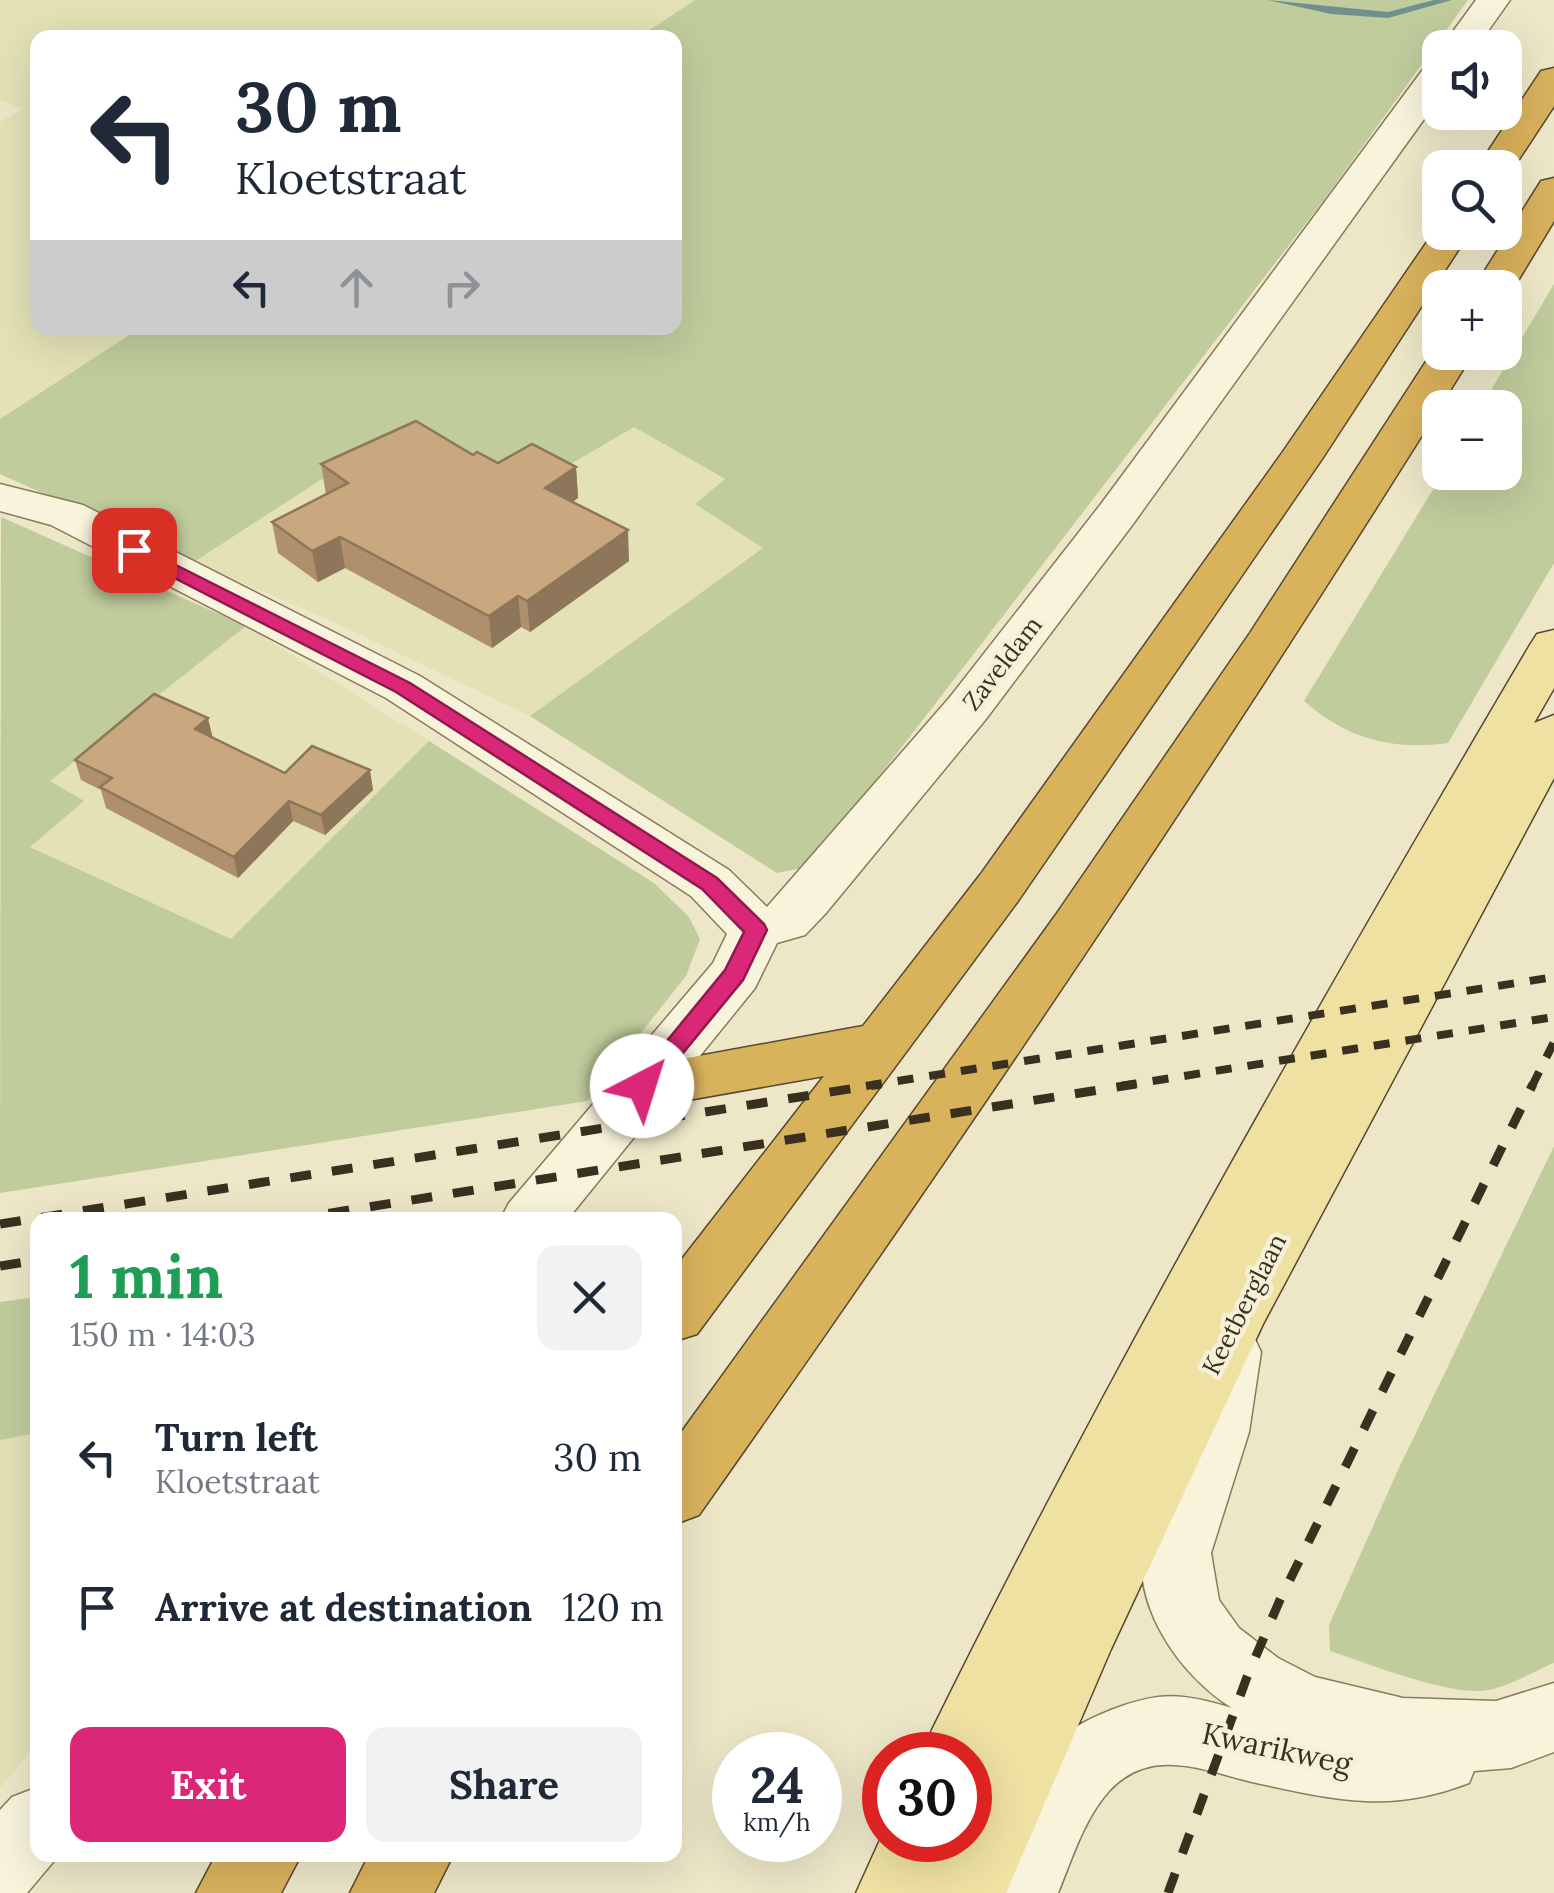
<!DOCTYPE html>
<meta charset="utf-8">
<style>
:root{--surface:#fff;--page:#f2f2f3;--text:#1f2937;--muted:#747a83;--accent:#db2777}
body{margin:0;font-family:Lora,serif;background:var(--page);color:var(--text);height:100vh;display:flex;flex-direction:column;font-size:38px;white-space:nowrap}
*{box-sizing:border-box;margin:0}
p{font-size:32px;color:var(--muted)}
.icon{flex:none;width:55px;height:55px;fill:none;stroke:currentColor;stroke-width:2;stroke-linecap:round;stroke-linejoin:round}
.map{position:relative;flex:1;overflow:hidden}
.drawer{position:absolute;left:30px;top:1212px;width:652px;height:650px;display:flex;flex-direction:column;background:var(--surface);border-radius:20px;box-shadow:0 10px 40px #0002}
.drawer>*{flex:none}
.top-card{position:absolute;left:30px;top:30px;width:652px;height:305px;border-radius:20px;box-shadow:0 10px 40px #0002;background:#fff;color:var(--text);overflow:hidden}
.fabs{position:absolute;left:1422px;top:30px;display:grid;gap:20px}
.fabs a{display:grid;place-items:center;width:100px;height:100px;border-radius:20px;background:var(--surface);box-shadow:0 10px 40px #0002;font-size:50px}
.speed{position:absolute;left:712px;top:1732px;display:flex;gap:20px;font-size:50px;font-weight:700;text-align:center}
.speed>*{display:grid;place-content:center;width:130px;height:130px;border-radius:50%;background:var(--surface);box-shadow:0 10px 40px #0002;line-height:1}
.speed small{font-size:25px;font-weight:400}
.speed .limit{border:15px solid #d22;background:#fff;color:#111}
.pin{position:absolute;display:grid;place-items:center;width:85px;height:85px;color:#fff;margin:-42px;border-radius:20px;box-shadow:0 5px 15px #0006}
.me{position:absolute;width:110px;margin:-55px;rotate:40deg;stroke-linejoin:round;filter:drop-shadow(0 0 8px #0008)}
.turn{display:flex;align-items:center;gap:35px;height:210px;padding:0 40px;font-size:45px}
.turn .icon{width:130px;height:130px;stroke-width:2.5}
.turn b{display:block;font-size:70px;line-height:85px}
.lanes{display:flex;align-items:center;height:95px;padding:0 40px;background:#0003;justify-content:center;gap:50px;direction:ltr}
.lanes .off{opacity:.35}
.round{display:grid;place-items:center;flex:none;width:105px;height:105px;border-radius:20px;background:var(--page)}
.overview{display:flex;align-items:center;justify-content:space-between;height:170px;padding:0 40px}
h1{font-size:60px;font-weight:800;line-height:75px;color:#1e9e55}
.primary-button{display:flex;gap:20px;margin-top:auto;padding:20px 40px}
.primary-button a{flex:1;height:115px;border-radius:20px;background:var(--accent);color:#fff;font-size:40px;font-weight:800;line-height:115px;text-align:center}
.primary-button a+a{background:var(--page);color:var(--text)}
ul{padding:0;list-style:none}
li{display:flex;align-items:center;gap:30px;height:150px;padding:0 40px}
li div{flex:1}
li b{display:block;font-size:38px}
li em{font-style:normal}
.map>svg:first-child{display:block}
.farmland{fill:#e3e1b5}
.green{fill:#c0cc9c}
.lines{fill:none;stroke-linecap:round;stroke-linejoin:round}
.stream{fill:#6f908c;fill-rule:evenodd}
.minor-casing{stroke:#897a5d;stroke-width:3}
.major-casing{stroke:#574831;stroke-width:3}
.highway-casing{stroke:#574831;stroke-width:3}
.minor{fill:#f8f3db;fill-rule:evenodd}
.major{fill:#efe1a2;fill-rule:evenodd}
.highway{fill:#d9b25c;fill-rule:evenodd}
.rail-far1{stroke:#3a3020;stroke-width:8;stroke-dasharray:16 16;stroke-linecap:butt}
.rail{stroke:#3a3020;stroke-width:9;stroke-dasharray:21 21;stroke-linecap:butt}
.wall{fill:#ae906d}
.shaded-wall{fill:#8d7659}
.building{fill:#caa87f;stroke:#8d7659;stroke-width:2.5}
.route{fill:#db2777;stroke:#8e194d;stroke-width:2.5}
.labels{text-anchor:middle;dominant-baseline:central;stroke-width:9;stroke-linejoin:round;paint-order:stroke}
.street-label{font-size:25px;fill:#3a3020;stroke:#f5f0d7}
.near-street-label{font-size:30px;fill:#3a3020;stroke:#f5f0d7}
</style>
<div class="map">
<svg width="1554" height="1893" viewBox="0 0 1554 1893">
<rect width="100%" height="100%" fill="#ede7c8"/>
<g class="farmland">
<path d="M0 0H695L639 37 38 38V328H140L0 419V122L23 109 0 100Z"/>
<path d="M634 427 725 480 696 503 764 547 530 716 327 619 194 562 399 428 559 471Z"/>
<path d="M246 626 429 741 231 939 29 846 83 801 49 782Z"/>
<path d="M37 1433V1744L0 1788V1440Z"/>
</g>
<g class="green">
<path d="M695 0H1468L1327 196 837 831 802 868 777 873 530 716 763 548 695 504 725 479 634 427 559 471 499 481 399 429 194 562 0 474V419L140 328H675V38L639 37Z"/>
<path d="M1554 284V563L1448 743C1392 751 1346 738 1304 701L1443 473 1505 472V408L1481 407Z"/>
<path d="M1 517 246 626 50 781 84 801 30 847 231 939 429 741 654 883 689 917 700 939 686 976 587 1101 0 1193Z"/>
<path d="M1554 1146V1663C1531 1672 1506 1689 1481 1691 1442 1693 1369 1664 1330 1651L1329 1625 1398 1470Z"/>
<path d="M37 1297V1433L0 1440V1302Z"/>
</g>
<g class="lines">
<path class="stream" d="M1268 0 1388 12 1434 0H1452L1388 18 1331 14Z"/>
<g class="minor-casing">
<g id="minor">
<path d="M1476 0H1510L1476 48H1441Z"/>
<path d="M1440 61V97L1133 524 986 719 826 913 805 935 777 943 755 988 567 1220H500L509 1203 713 963 727 934 691 896 386 698 51 525 0 511V484L83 505 420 676 729 870 767 907 950 697 1101 504 1427 64Z"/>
<path d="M1229 1325 1252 1333 1261 1352 1249 1432 1211 1553 1219 1600 1239 1628 1278 1658 1315 1677 1403 1698 1496 1701 1554 1683V1752L1511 1768 1474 1771 1469 1783C1435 1796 1402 1803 1365 1801 1326 1799 1289 1790 1252 1782 1202 1770 1151 1746 1109 1791 1084 1819 1072 1859 1058 1893H981C1001 1845 1020 1779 1058 1741 1073 1726 1092 1718 1111 1710 1160 1691 1182 1693 1232 1708 1179 1675 1130 1604 1144 1539 1152 1506 1171 1478 1180 1445 1190 1408 1189 1368 1206 1333Z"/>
<path d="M38 1787V1855H59L27 1893H0V1810L12 1797Z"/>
</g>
</g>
<g class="major-casing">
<path id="major" d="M1554 630V688L1534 723 1554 715V778L1263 1324 1111 1649 1006 1893H856L885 1829V1840H970V1801L979 1782 970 1785V1755H921L932 1730C1115 1359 1320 1001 1530 645L1537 634Z"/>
</g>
<g class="highway-casing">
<g id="highway">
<path d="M1554 68V106L1508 176 1505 177V168H1477L1541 71Z"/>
<path d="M1554 178V221L1508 297H1505V288H1474L1541 181Z"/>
<path d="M1440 223V232H1470L1322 459 1018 901 697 1334 675 1341V1268L824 1076 643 1108 622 1102 614 1086 622 1070 863 1026 980 875 1282 453Z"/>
<path d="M1438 343 1440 352H1474C1228 749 967 1134 699 1515L675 1524V1441L1055 916 1250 633Z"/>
<path d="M216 1855H301L281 1893H196Z"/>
<path d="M369 1855H453L434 1893H350Z"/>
</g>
</g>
<use href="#minor" class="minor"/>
<use href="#major" class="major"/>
<use href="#highway" class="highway"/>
<g class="rail-far1">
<path d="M866 1086 1554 977"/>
<path d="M1121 1086 1554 1017"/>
<path d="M1532 1086 1554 1042"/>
</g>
<g class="rail">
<path d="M287 1220 1136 1084"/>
<path d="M0 1224 881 1084"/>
<path d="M0 1266 38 1260"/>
<path d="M1168 1893 1247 1677 1279 1602 1533 1084"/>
</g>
</g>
<g class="wall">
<path d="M473 455 498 463 576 467 578 498 573 502 629 561 530 632 521 627 492 648 345 568 318 582 278 553 272 522 326 495 321 464Z"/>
<path d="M213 738 285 773 373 790 325 835 293 821 238 878 106 808 101 790 81 780 75 760Z"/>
</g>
<g class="shaded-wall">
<path d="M576 467 578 498 548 518 545 488Z"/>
<path d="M628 530 629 561 530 632 527 601Z"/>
<path d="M340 537 345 568 318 582 312 551Z"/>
<path d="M518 596 521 627 492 648 489 616Z"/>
<path d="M208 718 213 739 195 729Z"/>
<path d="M370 770 373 790 325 835 321 815Z"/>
<path d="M289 801 293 821 238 878 234 857Z"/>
</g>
<g class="building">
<path d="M416 421 473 455 477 452 498 463 532 444 576 467 545 488 628 530 527 601 518 596 489 616 340 537 312 551 272 522 348 483 321 464Z"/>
<path d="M154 694 208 718 195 729 285 773 312 746 370 770 321 815 289 801 234 857 100 787 112 778 75 760Z"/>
</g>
<path class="route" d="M134 544 410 683 717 878 764 924 767 930 743 980 651 1092H634L630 1086 725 970 744 932 702 889 396 692 128 554 125 550Z"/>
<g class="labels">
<g class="street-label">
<text transform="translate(1002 663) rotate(-52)">Zaveldam</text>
<text transform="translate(1244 1304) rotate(-63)">Keetberglaan</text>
</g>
<g class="near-street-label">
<text transform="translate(1277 1748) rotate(12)">Kwarikweg</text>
</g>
</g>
</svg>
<div class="fabs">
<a><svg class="icon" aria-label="sound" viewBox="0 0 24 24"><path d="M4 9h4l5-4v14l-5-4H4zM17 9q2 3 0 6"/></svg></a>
<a><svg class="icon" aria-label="search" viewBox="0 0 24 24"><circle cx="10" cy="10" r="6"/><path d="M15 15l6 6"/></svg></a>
<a>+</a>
<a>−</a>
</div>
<div class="speed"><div>24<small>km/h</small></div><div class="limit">30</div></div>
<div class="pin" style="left:134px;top:550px;background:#d93025"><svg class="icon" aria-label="arrive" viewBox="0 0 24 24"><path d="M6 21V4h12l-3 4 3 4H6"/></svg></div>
<svg class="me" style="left:642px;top:1086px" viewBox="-20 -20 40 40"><circle r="19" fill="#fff"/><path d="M0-13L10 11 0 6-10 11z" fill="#db2777"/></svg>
<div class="top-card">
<div class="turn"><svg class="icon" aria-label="left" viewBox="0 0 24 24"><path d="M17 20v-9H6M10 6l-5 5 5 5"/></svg><div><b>30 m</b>Kloetstraat</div></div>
<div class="lanes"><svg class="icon" aria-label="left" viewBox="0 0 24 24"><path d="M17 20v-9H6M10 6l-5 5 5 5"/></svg><svg class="icon off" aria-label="ahead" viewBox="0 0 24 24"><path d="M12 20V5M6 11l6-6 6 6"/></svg><svg class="icon off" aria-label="right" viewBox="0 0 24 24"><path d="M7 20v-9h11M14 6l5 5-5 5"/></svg></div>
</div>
<section class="drawer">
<div class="overview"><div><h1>1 min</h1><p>150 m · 14:03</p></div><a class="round"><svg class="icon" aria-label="close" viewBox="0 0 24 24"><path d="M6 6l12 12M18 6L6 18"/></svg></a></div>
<ul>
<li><svg class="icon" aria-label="left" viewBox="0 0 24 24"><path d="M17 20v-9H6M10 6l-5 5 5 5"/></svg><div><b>Turn left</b><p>Kloetstraat</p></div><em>30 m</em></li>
<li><svg class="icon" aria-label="arrive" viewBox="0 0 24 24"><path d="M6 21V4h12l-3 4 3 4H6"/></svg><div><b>Arrive at destination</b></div><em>120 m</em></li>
</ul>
<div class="primary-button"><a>Exit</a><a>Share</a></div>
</section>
</div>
